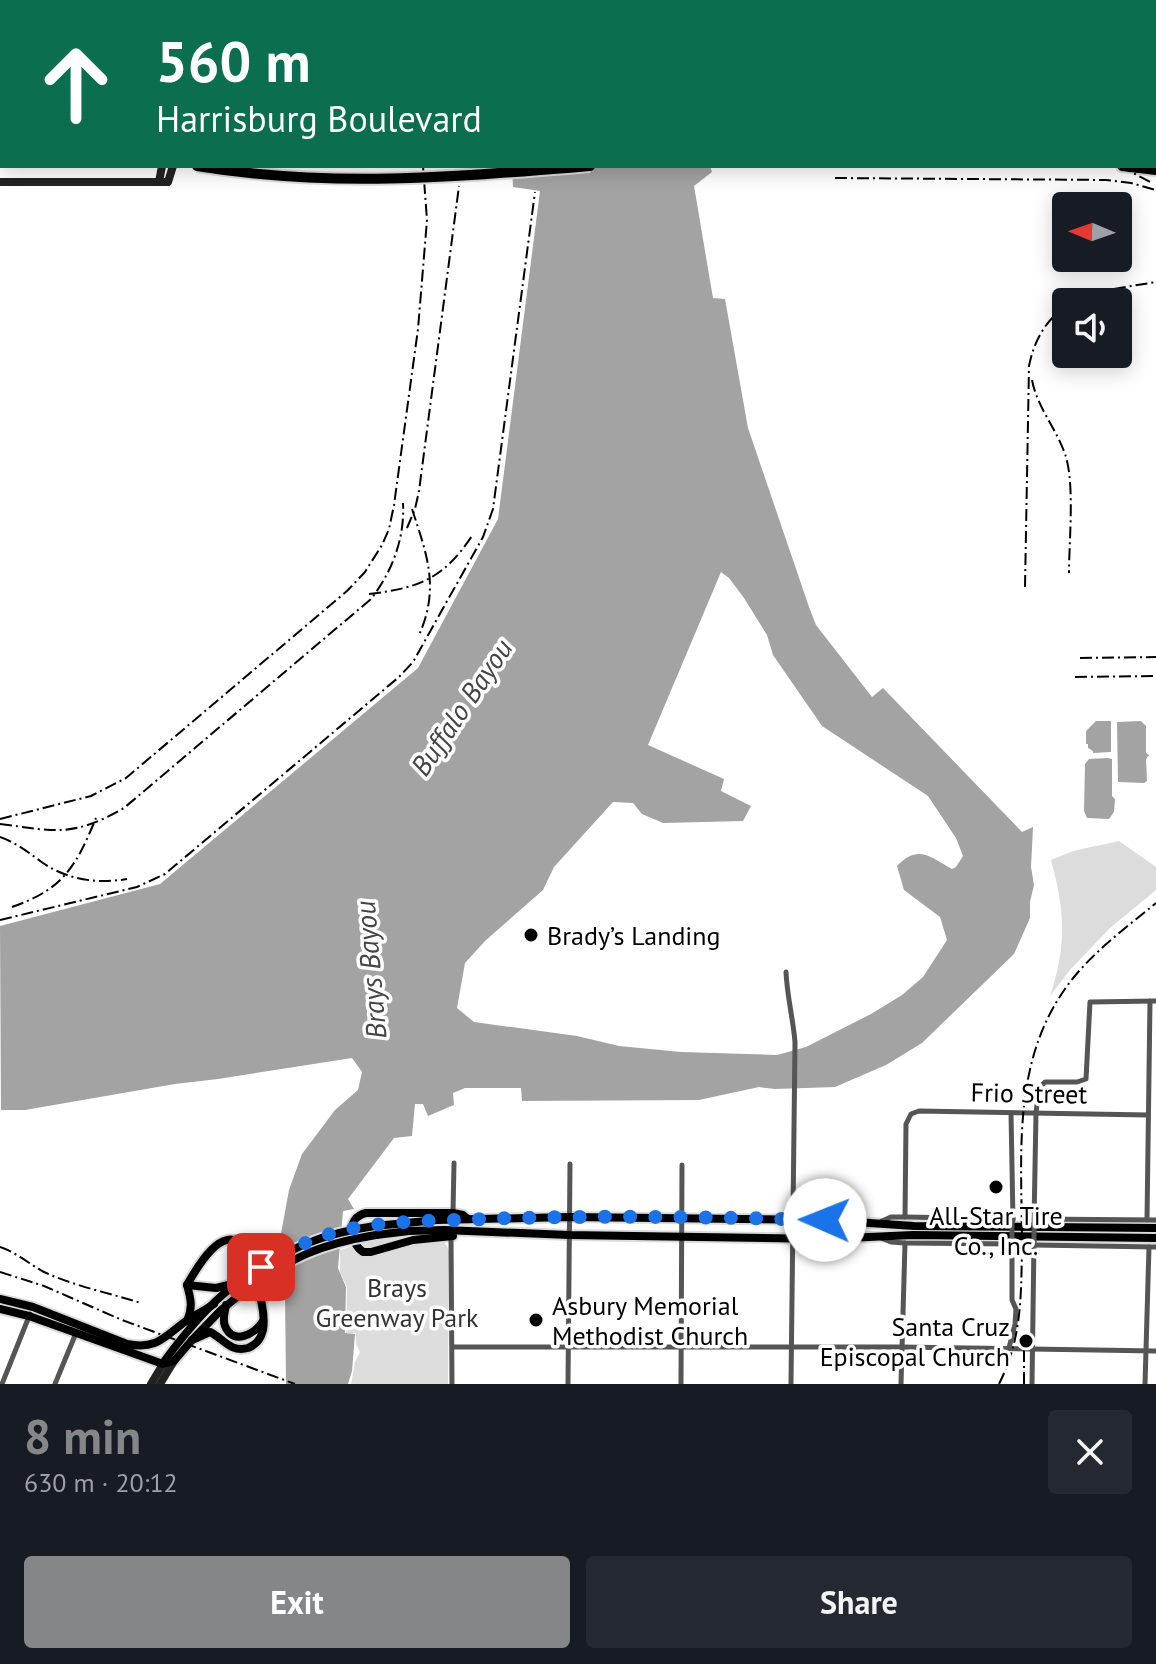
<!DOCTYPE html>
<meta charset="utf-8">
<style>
:root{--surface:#171b24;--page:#242831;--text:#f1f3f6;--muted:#9ea1a6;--accent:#858687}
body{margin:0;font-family:"PT Sans",sans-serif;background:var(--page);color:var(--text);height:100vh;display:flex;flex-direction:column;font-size:30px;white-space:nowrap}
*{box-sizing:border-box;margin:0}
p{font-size:26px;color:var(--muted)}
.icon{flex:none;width:44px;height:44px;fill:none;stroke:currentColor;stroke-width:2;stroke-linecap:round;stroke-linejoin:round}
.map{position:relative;height:1384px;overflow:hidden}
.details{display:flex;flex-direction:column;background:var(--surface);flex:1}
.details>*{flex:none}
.guide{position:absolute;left:0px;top:0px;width:1156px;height:168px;box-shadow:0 4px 20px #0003;background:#0b6e4f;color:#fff;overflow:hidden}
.needle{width:52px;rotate:272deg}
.buttons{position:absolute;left:1052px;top:192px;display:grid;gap:16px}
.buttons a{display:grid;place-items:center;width:80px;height:80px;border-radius:8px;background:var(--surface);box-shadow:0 4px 20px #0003;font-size:40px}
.pin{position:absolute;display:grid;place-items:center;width:68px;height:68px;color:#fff;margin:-34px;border-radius:16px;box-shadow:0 4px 12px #0006}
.me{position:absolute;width:88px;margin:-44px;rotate:271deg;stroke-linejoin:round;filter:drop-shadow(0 0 6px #0008)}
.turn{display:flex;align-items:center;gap:28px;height:168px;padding:0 24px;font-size:36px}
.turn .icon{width:104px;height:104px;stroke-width:2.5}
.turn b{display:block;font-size:56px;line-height:68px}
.round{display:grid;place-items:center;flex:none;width:84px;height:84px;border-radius:8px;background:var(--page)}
.overview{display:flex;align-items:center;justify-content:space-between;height:136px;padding:0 24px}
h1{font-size:48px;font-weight:800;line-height:60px;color:var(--accent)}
.button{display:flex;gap:16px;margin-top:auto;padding:16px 24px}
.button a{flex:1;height:92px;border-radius:8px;background:var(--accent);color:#fff;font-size:32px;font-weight:800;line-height:92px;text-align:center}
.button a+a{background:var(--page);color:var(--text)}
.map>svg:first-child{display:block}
.green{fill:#dcdcdc}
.water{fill:#a3a3a3;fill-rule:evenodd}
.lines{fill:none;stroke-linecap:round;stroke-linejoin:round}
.primary-casing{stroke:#dbdbdb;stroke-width:12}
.motorway-casing{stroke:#dbdbdb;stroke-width:14}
.minor{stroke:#555;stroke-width:5}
.secondary{stroke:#222;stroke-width:8}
.primary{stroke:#000;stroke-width:8}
.motorway{stroke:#000;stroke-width:10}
.rail{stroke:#000;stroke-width:2;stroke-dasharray:12 4 2 4;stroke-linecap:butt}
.primary-bridge-casing{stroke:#dbdbdb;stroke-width:12;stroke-linecap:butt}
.motorway-bridge-casing{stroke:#dbdbdb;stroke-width:14;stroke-linecap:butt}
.minor-bridge{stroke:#555;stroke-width:5}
.primary-bridge{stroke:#000;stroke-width:8}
.motorway-bridge{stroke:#000;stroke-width:10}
.route{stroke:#1a73e8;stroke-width:14;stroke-dasharray:0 25.2}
.poi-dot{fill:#000;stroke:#fff;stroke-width:3}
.labels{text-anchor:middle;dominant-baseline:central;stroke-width:7;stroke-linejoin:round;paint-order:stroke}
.poi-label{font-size:26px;fill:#000;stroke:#fff;text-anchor:start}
.street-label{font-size:26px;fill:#000;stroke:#fff}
.park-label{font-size:26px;fill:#333;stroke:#fff}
.water-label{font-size:28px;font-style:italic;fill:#444;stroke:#fff}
</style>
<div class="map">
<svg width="1156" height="1384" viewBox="0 0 1156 1384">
<rect width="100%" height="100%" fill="#fff"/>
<g class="green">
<path d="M1119 841 1156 867V890L1110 928 1070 970 1050 996C1067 946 1065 911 1051 860L1073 851Z"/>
<path d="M417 1236C431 1236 444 1236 449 1251L448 1384H351L355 1362 360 1352 356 1344V1333H346L347 1287 340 1272V1250L365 1242Z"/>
</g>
<g class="water">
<path d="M512 166H710L712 172 694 186 713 298 725 299 748 428 809 607 816 625 872 697 883 688 1022 832 1033 827 1031 867 1034 885 1030 902V918L1014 954 922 1043 886 1065 835 1087 775 1089 759 1087 699 1100 522 1101 521 1088H465L453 1093 454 1105 428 1116 423 1104H415L412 1136 394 1138 348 1199 354 1209 343 1211 338 1268 346 1287 345 1333 355 1334 352 1371 348 1384H286L285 1293 280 1239 289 1190 302 1154 335 1110 358 1090 362 1072 352 1058 218 1079 175 1084 25 1110H1L0 926 160 884 418 668 498 519 540 191 513 187ZM721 572 729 578 744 598 767 635 773 655 822 726 928 796 956 838 963 856 956 867 952 869C930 857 918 844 897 866L904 890 940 917 947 940 923 977 902 995 871 1014 806 1047 777 1055 681 1052 619 1046 577 1036 474 1022 457 1008 465 963 485 941 543 890 554 867 613 802 633 803 642 814 663 823 743 821 751 806 721 791 724 779 648 745Z"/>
<path d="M1096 721H1111V752L1093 753V751L1088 748V744H1086V731Z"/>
<path d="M1141 721 1146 726V753L1149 755 1146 759 1147 781 1144 783 1118 782 1117 722Z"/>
<path d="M1108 758 1112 759V796L1115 799 1114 812 1109 819 1087 818 1084 811 1085 764 1089 759Z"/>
</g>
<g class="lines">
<g class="primary-casing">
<g id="primary">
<path d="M375 1226 437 1220 569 1217 825 1220 914 1226 1156 1228"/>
<path d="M376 1235 409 1231 444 1230 569 1235 825 1239 913 1235 1156 1238"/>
<path d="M453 1236 413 1240 371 1252H363C350 1243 345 1218 366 1213H453L463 1215 468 1219"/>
<path d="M187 1285 216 1288 237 1283"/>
<path d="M0 1299 33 1307 127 1344C157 1350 164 1337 186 1321 195 1315 205 1310 214 1304"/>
<path d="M226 1305C225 1312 222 1319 225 1326 233 1346 255 1334 263 1321"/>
<path d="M0 1309 29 1316 163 1364 174 1361 192 1340 221 1310 247 1289"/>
<path d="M187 1321C193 1308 191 1299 187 1285 195 1271 222 1221 244 1247 249 1254 252 1267 254 1276 259 1292 266 1313 263 1330 261 1339 256 1345 248 1348 230 1353 223 1338 210 1332L192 1340"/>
<path d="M163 1363C184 1334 214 1298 243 1279"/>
</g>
</g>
<g class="motorway-casing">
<g id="motorway">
<path d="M0 54H2"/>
<path d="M0 116H2"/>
<path d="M1154 119H1156"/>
<path d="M0 133H2"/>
<path d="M1154 135H1156"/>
<path d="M1154 156H1156"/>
<path d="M1122 166 1156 170"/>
</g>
</g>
<g class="minor">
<path d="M929 0 930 2"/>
<path d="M998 2V0"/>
<path d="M1069 2V0"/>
<path d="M1141 2V0"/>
<path d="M1154 104H1156"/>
<path d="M786 972C787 996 793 1018 795 1042L791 1384"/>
<path d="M1011 1113 1013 1220"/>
<path d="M453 1212 454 1163"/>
<path d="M905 1217 906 1124 911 1114 919 1111 1148 1115"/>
<path d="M1034 1219 1156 1220"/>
<path d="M1147 1220 1150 1001"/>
<path d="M882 1221 891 1217H905L1013 1219"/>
<path d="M1034 1223 1036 1113 1039 1088 1045 1082H1077L1086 1079 1090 1002 1156 1001"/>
<path d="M451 1237 452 1384"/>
<path d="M881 1238 891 1242 905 1243 1012 1244"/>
<path d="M1034 1245 1156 1247"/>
<path d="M453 1347H901L1156 1351"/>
<path d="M1009 1348 1015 1324 1016 1309 1012 1300V1243"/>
<path d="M2 1384 30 1314"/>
<path d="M55 1384 76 1333"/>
<path d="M568 1384 570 1164"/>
<path d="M681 1384 682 1165"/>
<path d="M901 1384 905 1243"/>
<path d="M1032 1384 1034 1241"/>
<path d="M1145 1384 1149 1247"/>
</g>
<g class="secondary">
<path d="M0 182H168L173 166"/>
<path d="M159 182 162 166"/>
<path d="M151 1384 163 1364"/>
<path d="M160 1384 174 1361"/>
</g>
<use href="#primary" class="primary"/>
<use href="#motorway" class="motorway"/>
<g class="rail">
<path d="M375 0V2"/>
<path d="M708 0V2"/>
<path d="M723 0 724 2"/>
<path d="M812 0 813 2"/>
<path d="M883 0 884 2"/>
<path d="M1120 166 1152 183"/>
<path d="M835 178 1106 180 1131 183 1156 190"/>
<path d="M1072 302 1101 291 1156 282"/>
<path d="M1032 380C1037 407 1056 428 1065 454 1075 482 1069 541 1069 573"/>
<path d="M412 509C427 555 440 588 419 635"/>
<path d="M407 528 415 509 419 491 459 186"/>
<path d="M1025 587 1029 366C1034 341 1045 321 1066 306"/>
<path d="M369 594C419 588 443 579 472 536"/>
<path d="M1080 658 1156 657"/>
<path d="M1075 677 1156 676"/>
<path d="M0 819 91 796 126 778 347 591 365 572 382 545 389 529 394 505 418 329 427 220 423 166"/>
<path d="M0 824C56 831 71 838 124 808L371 599C392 572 405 538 403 503"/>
<path d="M0 837C17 843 29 853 43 863 68 880 97 884 127 879"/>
<path d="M12 907C64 889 76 866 96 818"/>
<path d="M0 920 137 887 165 874 399 677 413 662 483 537 493 509 535 192"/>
<path d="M0 1247C16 1252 29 1264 44 1272 74 1286 109 1293 141 1303"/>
<path d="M0 1272 44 1286 122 1320 295 1384"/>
<path d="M999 1384C1022 1338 1021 1297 1022 1247 1022 1152 1010 1056 1074 977 1097 949 1128 926 1156 903"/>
<path d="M1024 1384V1332"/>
</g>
<g class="primary-bridge-casing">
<g id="primary-bridge">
<path d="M243 1279C290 1248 319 1234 375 1226"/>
<path d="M247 1289C293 1257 320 1244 376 1235"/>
</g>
</g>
<g class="motorway-bridge-casing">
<path id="motorway-bridge" d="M197 166C331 188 456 177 590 166"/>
</g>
<g class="minor-bridge">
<path d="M1034 1241V1223"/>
<path d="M1012 1242V1221"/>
</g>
<use href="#primary-bridge" class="primary-bridge"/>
<use href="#motorway-bridge" class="motorway-bridge"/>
</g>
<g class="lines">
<path class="route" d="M261 1267C287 1250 315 1237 345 1230 390 1220 438 1221 484 1219 597 1215 711 1217 825 1220"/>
</g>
<g class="poi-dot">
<circle cx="531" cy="935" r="8"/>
<circle cx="996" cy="1187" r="8"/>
<circle cx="536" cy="1320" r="8"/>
<circle cx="1026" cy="1341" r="8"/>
</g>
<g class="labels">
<g class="poi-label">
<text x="547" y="935">Brady’s Landing</text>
<text x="996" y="1215" text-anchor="middle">All-Star Tire<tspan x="996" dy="30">Co., Inc.</tspan></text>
<text x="552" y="1305">Asbury Memorial<tspan x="552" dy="30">Methodist Church</tspan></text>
<text x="1010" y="1326" text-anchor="end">Santa Cruz<tspan x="1010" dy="30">Episcopal Church</tspan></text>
</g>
<g class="street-label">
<text transform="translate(1029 1093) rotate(1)">Frio Street</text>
</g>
<g class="park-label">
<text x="397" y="1287">Brays<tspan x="397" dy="30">Greenway Park</tspan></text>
</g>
<g class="water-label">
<text transform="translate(461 707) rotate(-56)">Buffalo Bayou</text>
<text transform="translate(370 970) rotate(-95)">Brays Bayou</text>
</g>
</g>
</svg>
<div class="buttons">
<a><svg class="needle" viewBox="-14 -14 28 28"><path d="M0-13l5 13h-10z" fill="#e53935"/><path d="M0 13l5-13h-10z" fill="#9ea1a6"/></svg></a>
<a><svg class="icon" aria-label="sound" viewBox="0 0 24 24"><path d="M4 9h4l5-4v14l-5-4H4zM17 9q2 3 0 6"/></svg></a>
</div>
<div class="pin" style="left:261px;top:1267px;background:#d93025"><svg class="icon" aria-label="arrive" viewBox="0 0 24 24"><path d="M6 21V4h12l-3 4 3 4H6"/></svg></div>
<svg class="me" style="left:825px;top:1220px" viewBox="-20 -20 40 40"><circle r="19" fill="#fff"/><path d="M0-13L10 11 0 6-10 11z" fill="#1a73e8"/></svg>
<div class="guide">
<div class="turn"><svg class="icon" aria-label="ahead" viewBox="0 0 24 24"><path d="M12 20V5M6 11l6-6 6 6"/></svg><div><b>560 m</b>Harrisburg Boulevard</div></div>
</div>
</div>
<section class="details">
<div class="overview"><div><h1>8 min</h1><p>630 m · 20:12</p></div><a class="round"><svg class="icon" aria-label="close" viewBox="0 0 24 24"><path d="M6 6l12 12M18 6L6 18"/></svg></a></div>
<div class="button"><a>Exit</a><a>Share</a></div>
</section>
